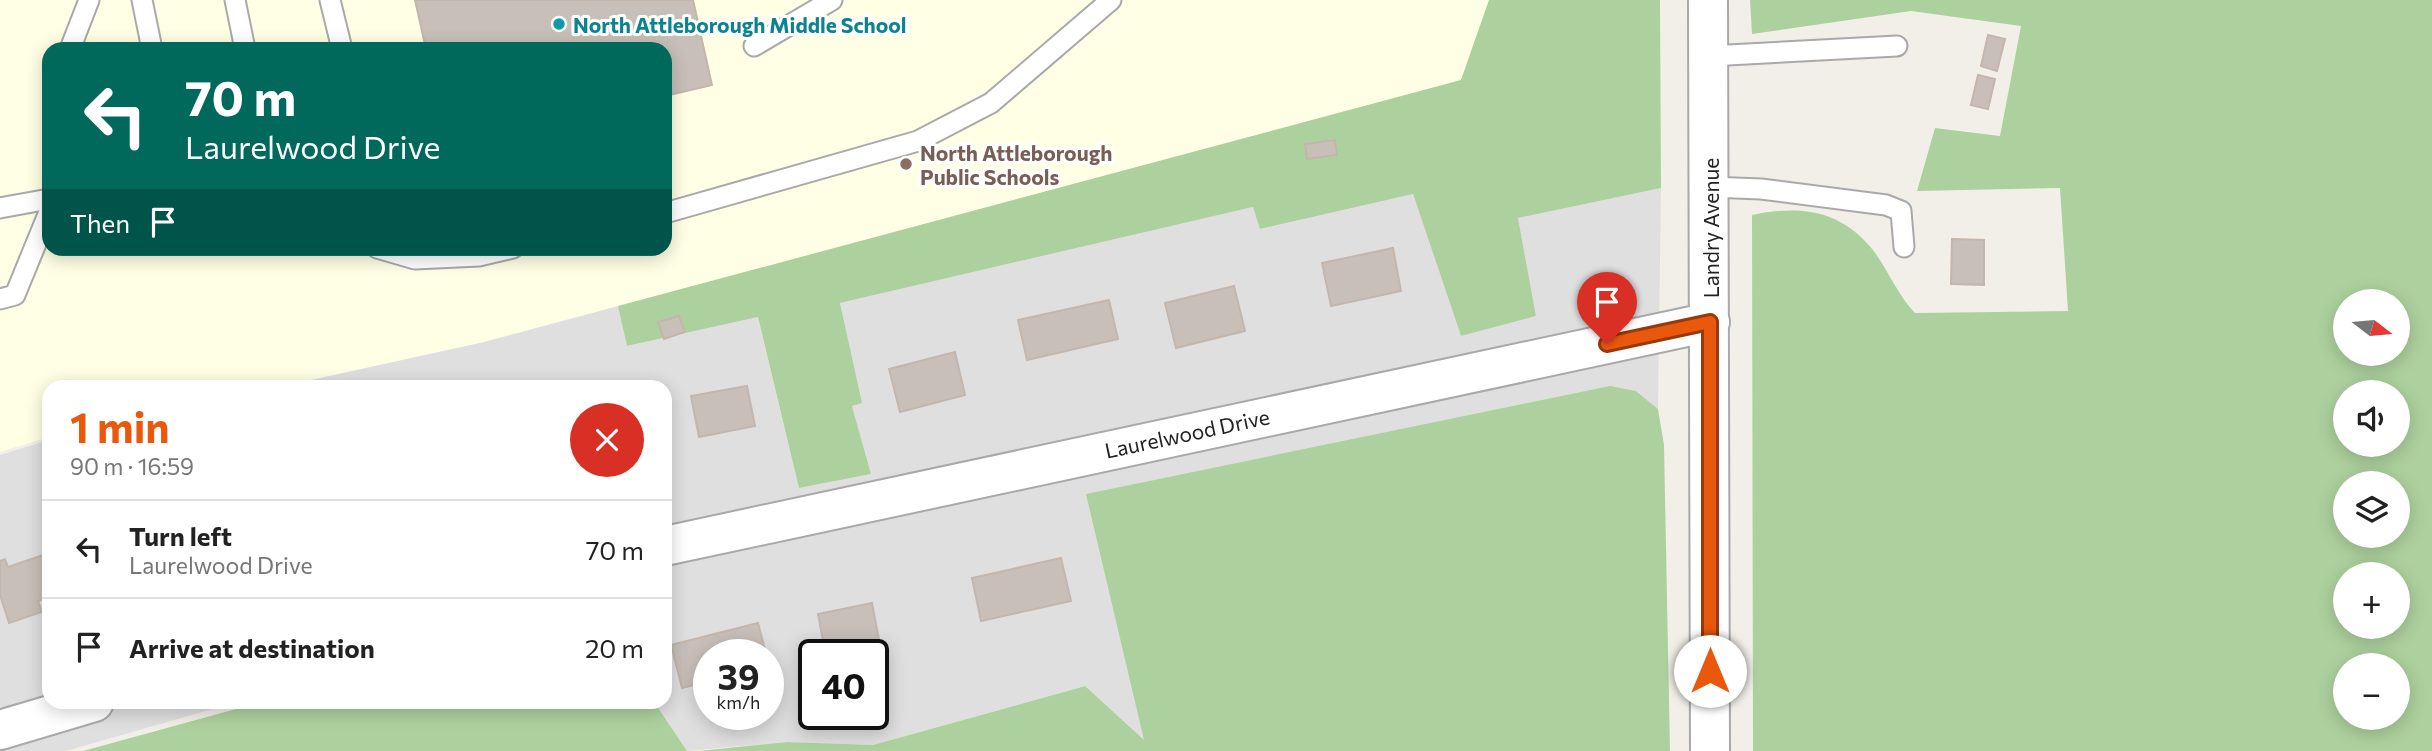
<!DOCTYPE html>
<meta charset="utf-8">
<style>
:root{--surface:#fff;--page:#f2f2f2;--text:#222;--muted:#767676;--line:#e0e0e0;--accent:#ea580c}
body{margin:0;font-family:Commissioner,sans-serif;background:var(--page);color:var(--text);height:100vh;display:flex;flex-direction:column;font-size:26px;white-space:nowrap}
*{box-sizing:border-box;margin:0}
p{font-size:23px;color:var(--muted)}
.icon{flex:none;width:38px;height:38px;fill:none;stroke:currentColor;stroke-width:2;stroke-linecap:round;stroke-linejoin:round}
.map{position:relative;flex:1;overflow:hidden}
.panel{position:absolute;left:42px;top:380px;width:630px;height:329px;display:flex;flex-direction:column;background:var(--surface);border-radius:21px;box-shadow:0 4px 18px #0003}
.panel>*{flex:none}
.banner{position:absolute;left:42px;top:42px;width:630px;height:214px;border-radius:21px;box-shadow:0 4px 18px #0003;background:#00695c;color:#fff;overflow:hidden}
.needle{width:46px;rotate:106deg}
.tools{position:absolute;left:2333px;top:289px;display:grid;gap:14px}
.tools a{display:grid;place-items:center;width:77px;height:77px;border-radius:50%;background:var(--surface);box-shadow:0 4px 18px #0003;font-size:35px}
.speed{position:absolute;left:693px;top:639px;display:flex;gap:14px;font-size:35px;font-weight:700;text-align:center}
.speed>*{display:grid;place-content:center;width:91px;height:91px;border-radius:50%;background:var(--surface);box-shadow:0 4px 18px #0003;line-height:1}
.speed small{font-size:18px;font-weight:400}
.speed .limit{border:4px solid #111;border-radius:10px;background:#fff;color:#111}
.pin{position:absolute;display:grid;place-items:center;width:60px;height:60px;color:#fff;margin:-72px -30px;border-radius:50% 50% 50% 0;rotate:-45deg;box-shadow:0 0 7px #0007}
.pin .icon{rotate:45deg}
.me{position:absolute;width:77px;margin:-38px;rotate:0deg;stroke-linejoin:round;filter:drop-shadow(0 0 5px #0008)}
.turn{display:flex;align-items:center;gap:24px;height:147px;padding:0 28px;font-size:32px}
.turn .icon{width:91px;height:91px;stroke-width:2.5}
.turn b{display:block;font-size:49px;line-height:60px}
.then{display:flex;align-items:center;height:66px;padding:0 28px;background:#0003;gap:14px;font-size:26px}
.round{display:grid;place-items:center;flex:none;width:74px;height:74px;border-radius:37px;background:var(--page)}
.overview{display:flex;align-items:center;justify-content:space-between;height:119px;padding:0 28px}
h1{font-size:42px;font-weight:700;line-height:52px;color:var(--accent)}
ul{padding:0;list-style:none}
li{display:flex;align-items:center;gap:21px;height:98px;padding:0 28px;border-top:2px solid var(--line)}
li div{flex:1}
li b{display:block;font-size:26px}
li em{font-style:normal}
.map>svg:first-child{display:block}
.residential{fill:#e0dfdf;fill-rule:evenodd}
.education{fill:#ffffe5;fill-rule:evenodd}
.forest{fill:#add19e;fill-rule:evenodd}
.building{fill:#c7bfb8;stroke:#c4b6ab;stroke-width:2}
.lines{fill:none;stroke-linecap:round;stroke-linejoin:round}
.service-casing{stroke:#a9a9a9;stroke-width:23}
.minor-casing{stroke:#a9a9a9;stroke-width:42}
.tertiary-casing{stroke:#a9a9a9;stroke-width:42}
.service{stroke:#fff;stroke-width:19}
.minor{stroke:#fff;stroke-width:38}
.tertiary{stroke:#fff;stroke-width:38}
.route-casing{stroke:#983908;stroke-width:18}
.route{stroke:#ea580c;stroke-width:12}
.culture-dot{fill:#0f9aa8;stroke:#fff;stroke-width:2.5}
.education-dot{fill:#8d6e63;stroke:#fff;stroke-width:2.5}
.labels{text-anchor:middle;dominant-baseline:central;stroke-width:6;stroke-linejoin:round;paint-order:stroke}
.culture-label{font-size:21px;font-weight:bold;fill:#0d838f;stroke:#fff;text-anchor:start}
.education-label{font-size:21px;font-weight:bold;fill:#785e54;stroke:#fff;text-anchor:start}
.street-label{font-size:21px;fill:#222;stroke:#fff}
</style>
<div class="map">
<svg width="2432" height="751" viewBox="0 0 2432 751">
<rect width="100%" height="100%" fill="#f2efe9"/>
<g class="residential">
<path d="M1661 188 1658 409 1636 391 1144 741 1084 686 873 745 787 742 687 751 651 702H665V387H273L618 306 628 346 758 317 799 488 871 474 852 406 861 402 840 303 1253 207 1261 229 1413 194 1461 336 1536 316 1518 218ZM709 654H768V714H709ZM814 654H873V714H814Z"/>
<path d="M49 440V702H237L66 751H0V455Z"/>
</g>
<path class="education" d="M0 0H1489L1461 80 484 342 279 387H49V437L0 452ZM49 49H665V248H49Z"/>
<g class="forest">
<path d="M1489 0H1660L1661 188 1518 218 1536 316 1461 336 1413 194 1260 229 1253 207 840 303 862 403 852 406 871 474 799 488 758 317 627 346 618 306 1461 80Z"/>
<path d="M1750 0H2432V751H1753L1752 215C1800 205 1840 209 1873 250 1888 270 1897 294 1915 313L2068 311 2060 188 1917 191 1935 128 2000 136 2021 26 1911 11 1752 34ZM2345 301H2398V354H2345ZM2345 392H2398V444H2345ZM2345 483H2398V536H2345ZM2345 574H2398V626H2345ZM2345 665H2398V718H2345Z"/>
<path d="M1610 386 1636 391 1658 409 1664 445 1670 751H699L787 742 873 745 1085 686 1144 740 1086 494Z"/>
<path d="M261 702H654L687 751H83Z"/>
</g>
<g class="building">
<path d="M415 0H693L712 85 665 96V49H426Z"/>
<path d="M1988 35 2005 39 1997 71 1981 66Z"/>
<path d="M1978 75 1995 79 1988 109 1971 105Z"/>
<path d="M1335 140 1337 155 1307 159 1305 144Z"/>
<path d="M1952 239 1984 240V285L1951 284Z"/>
<path d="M1393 248 1401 291 1331 306 1322 263Z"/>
<path d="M1234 286 1245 331 1176 348 1165 303Z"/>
<path d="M1109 300 1118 339 1027 360 1018 320Z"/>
<path d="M679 316 685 332 664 339 658 322Z"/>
<path d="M955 352 965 395 900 412 889 369Z"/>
<path d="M747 386 755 426 699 437 691 396Z"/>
<path d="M49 553V597L38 601 42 612 9 623 0 595V561L5 559 8 567Z"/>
<path d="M1061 558 1071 601 981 621 972 578Z"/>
<path d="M872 603 879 640 825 651 818 614Z"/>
<path d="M758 623 766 654H709V681L682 688 671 645Z"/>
</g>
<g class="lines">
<g class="service-casing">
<g id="service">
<path d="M142 0 152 49"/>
<path d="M235 0 245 49"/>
<path d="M330 0 342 49"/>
<path d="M754 46 832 0"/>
<path d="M70 49 89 0"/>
<path d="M1709 56 1897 46"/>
<path d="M1710 187 1761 189 1886 205 1901 211 1904 247"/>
<path d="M0 208 49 199"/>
<path d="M665 213 918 141 991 103 1111 0"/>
<path d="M377 248 415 259 479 256 513 248"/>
<path d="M0 299 15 295 49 212"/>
</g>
</g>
<g class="minor-casing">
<g id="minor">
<path d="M665 546 1710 322"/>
<path d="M0 730 94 702"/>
</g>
</g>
<g class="tertiary-casing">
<path id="tertiary" d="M1708 0 1710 751"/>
</g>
<use href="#service" class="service"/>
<use href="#minor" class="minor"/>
<use href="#tertiary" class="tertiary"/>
</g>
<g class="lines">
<g class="route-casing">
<path id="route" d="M1607 344 1710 322V671"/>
</g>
<use href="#route" class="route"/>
</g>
<circle class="culture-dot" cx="559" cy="24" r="7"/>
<circle class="education-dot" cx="906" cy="164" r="7"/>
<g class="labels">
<g class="culture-label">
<text x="573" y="24">North Attleborough Middle School</text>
</g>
<g class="education-label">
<text x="920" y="152">North Attleborough<tspan x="920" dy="24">Public Schools</tspan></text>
</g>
<g class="street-label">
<text transform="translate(1710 228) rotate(-90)">Landry Avenue</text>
<text transform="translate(1187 433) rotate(-12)">Laurelwood Drive</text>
</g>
</g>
</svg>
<div class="tools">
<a><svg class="needle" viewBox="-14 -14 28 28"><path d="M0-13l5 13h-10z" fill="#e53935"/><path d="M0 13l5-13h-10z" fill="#767676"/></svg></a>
<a><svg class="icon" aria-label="sound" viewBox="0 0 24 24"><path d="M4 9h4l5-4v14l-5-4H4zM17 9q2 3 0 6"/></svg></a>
<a><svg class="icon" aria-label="layers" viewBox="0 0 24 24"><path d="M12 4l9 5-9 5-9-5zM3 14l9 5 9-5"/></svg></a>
<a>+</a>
<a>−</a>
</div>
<div class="speed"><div>39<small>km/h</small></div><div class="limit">40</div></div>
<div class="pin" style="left:1607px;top:344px;background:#d93025"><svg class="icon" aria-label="arrive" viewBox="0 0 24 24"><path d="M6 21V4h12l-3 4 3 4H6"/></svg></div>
<svg class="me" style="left:1710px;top:671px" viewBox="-20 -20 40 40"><circle r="19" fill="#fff"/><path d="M0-13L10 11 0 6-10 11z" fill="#ea580c"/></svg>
<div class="banner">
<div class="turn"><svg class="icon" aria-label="left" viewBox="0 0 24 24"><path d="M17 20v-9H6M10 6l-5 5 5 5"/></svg><div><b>70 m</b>Laurelwood Drive</div></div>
<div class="then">Then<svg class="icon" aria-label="arrive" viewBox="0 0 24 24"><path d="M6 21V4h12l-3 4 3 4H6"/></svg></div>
</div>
<section class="panel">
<div class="overview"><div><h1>1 min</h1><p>90 m · 16:59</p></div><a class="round" style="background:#d93025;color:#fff"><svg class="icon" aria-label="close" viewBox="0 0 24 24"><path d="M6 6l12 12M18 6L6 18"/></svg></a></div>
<ul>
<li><svg class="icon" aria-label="left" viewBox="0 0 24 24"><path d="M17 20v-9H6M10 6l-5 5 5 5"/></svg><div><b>Turn left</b><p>Laurelwood Drive</p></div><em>70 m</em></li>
<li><svg class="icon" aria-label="arrive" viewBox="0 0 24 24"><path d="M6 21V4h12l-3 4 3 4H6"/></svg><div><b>Arrive at destination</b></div><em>20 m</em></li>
</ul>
</section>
</div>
